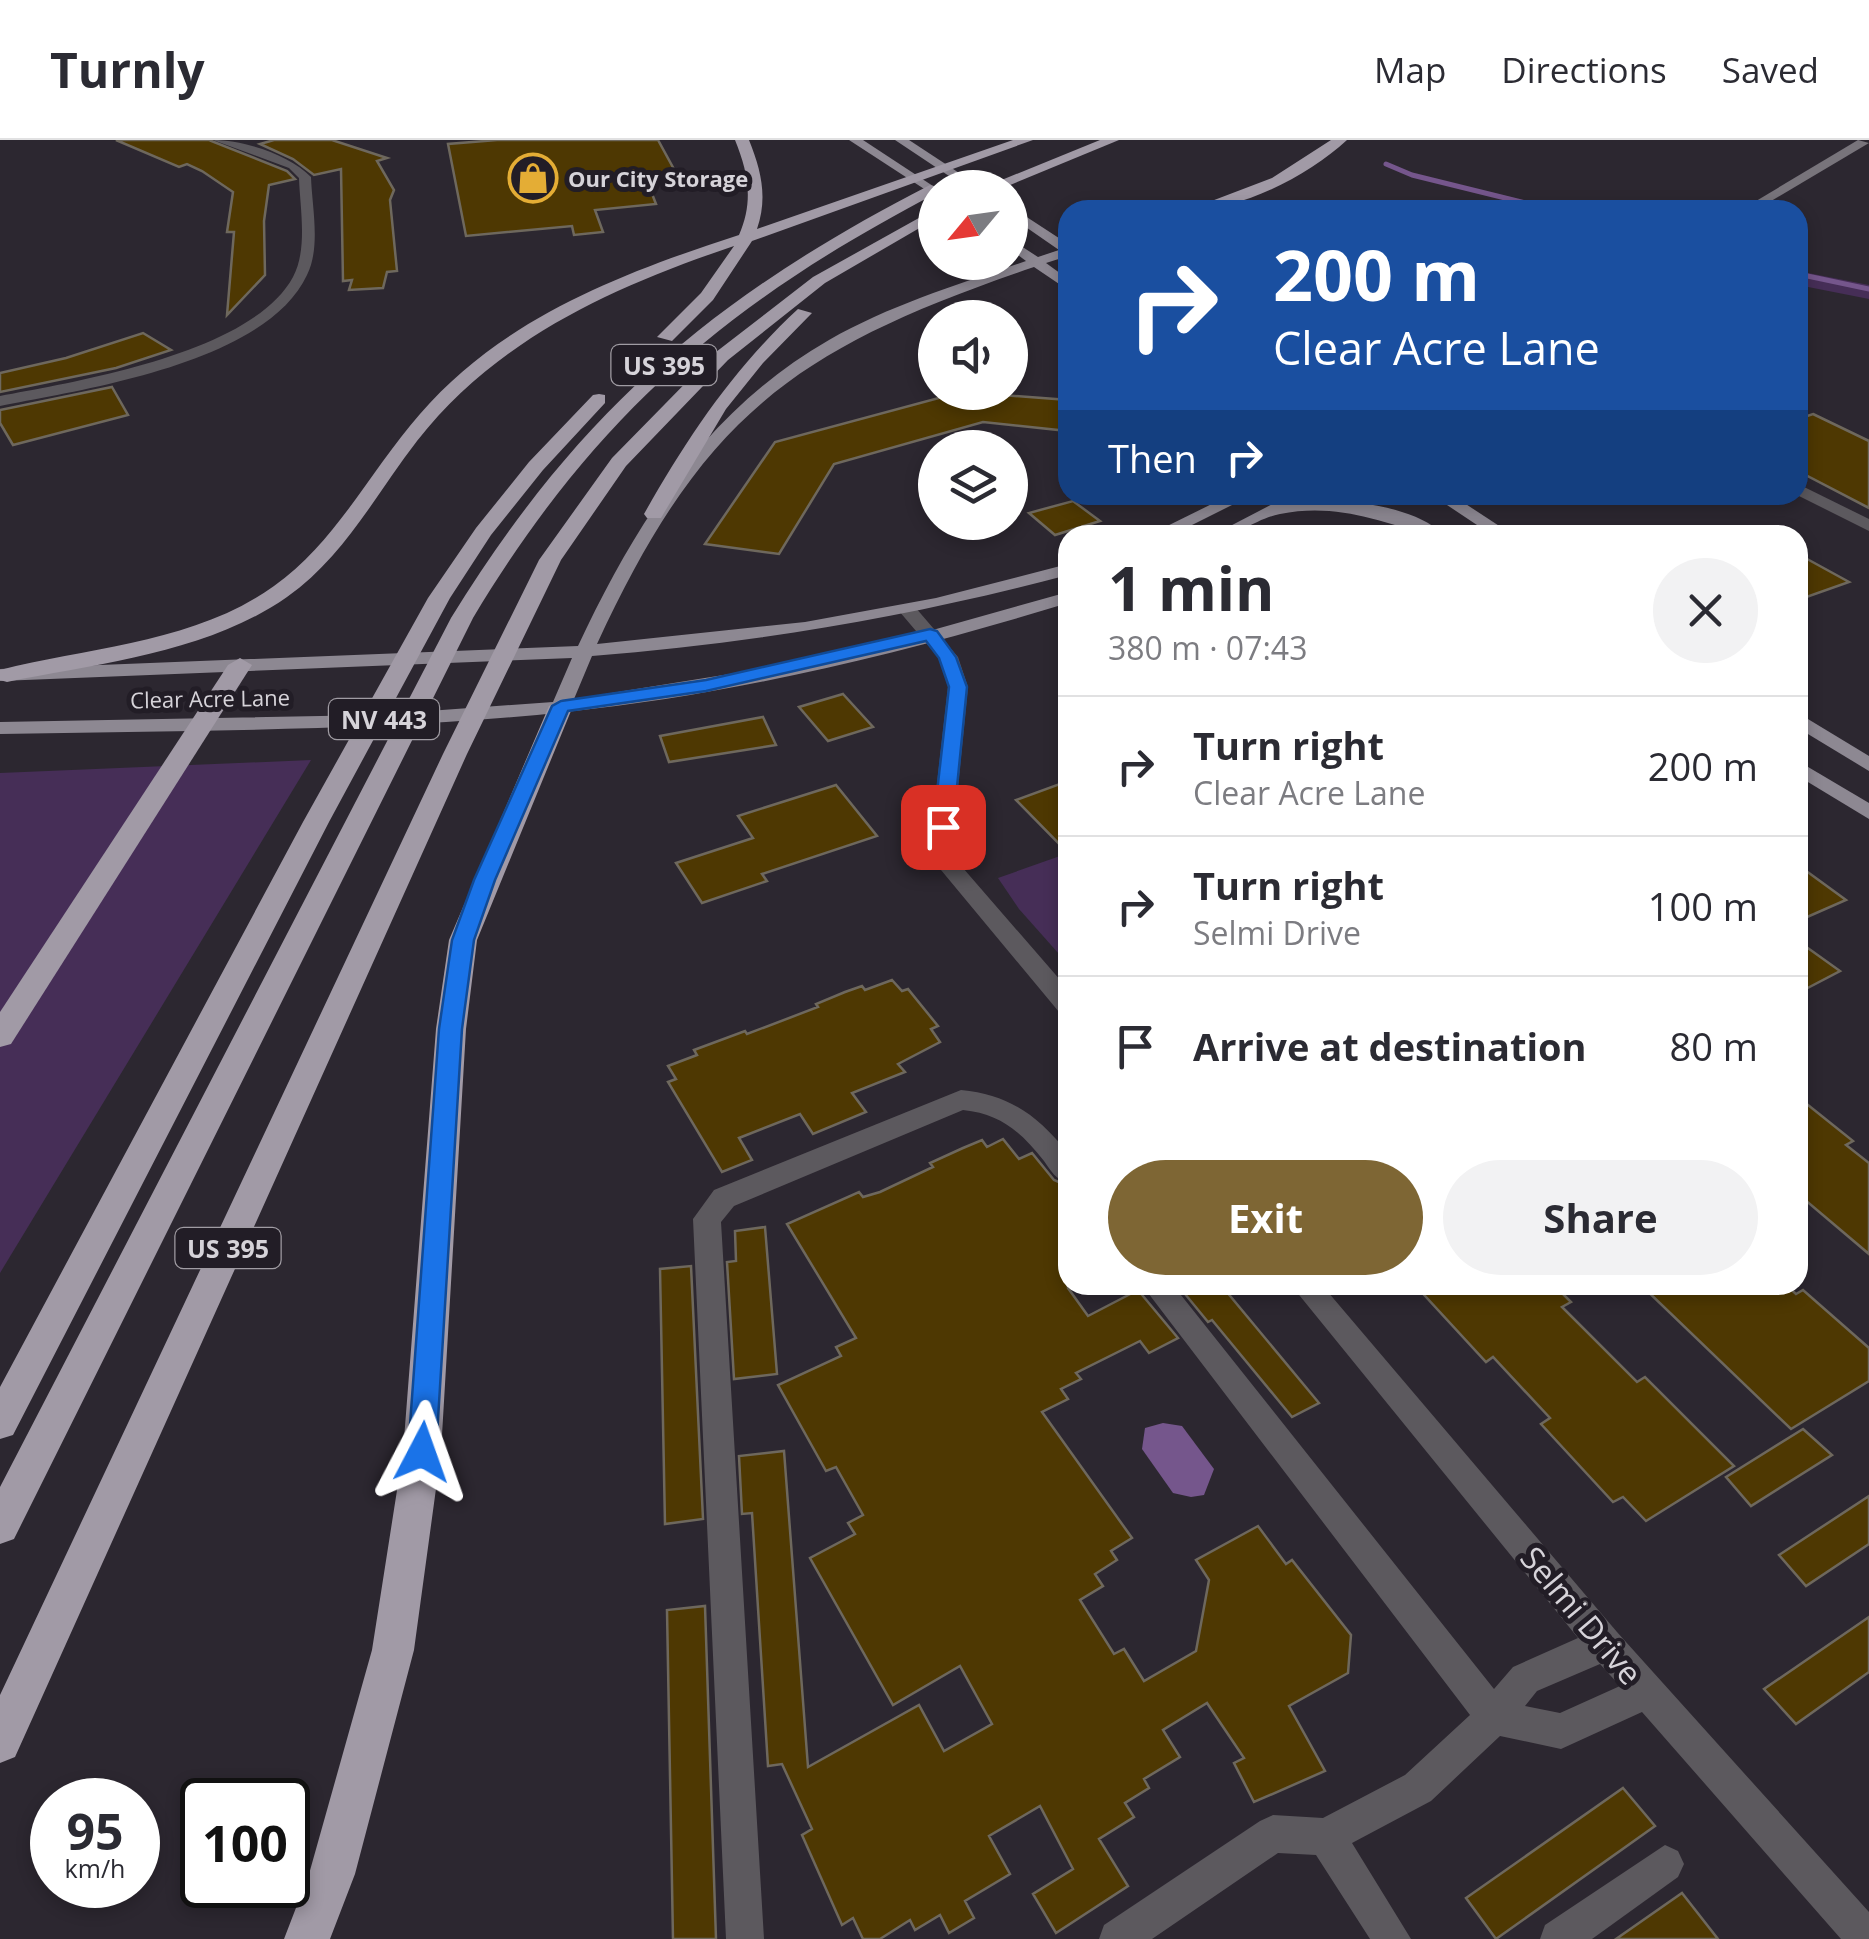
<!DOCTYPE html>
<meta charset="utf-8">
<style>
:root{--surface:#fff;--page:#f2f2f3;--text:#2b2b33;--muted:#7c7c81;--line:#e1e1e2;--accent:#7e6634}
body{margin:0;font-family:"Open Sans",sans-serif;background:var(--page);color:var(--text);height:100vh;display:flex;flex-direction:column;font-size:38px;white-space:nowrap}
*{box-sizing:border-box;margin:0}
p{font-size:32px;color:var(--muted)}
.icon{flex:none;width:55px;height:55px;fill:none;stroke:currentColor;stroke-width:2;stroke-linecap:round;stroke-linejoin:round}
.map{position:relative;flex:1;overflow:hidden}
.panel{position:absolute;left:1058px;top:385px;width:750px;height:770px;display:flex;flex-direction:column;background:var(--surface);border-radius:30px;box-shadow:0 5px 15px #0003}
.panel>*{flex:none}
.guide{position:absolute;left:1058px;top:60px;width:750px;height:305px;border-radius:30px;box-shadow:0 5px 15px #0003;background:#1a4fa0;color:#fff;overflow:hidden}
.needle{width:65px;rotate:241deg}
.buttons{position:absolute;left:918px;top:30px;display:grid;gap:20px}
.buttons a{display:grid;place-items:center;width:110px;height:110px;border-radius:50%;background:var(--surface);box-shadow:0 5px 15px #0003;font-size:50px}
.speed{position:absolute;left:30px;top:1638px;display:flex;gap:20px;font-size:50px;font-weight:700;text-align:center}
.speed>*{display:grid;place-content:center;width:130px;height:130px;border-radius:50%;background:var(--surface);box-shadow:0 5px 15px #0003;line-height:1}
.speed small{font-size:25px;font-weight:400}
.speed .limit{border:5px solid #111;border-radius:15px;background:#fff;color:#111}
.pin{position:absolute;display:grid;place-items:center;width:85px;height:85px;color:#fff;margin:-42px;border-radius:20px;box-shadow:0 5px 15px #0006}
.me{position:absolute;width:110px;margin:-55px;rotate:4deg;stroke-linejoin:round;filter:drop-shadow(0 0 8px #0008)}
.turn{display:flex;align-items:center;gap:35px;height:210px;padding:0 50px;font-size:45px}
.turn .icon{width:130px;height:130px;stroke-width:2.5}
.turn b{display:block;font-size:70px;line-height:85px}
.then{display:flex;align-items:center;height:95px;padding:0 50px;background:#0003;gap:20px;font-size:38px}
.round{display:grid;place-items:center;flex:none;width:105px;height:105px;border-radius:52px;background:var(--page)}
.headline{display:flex;align-items:center;justify-content:space-between;height:170px;padding:0 50px}
h1{font-size:60px;font-weight:700;line-height:75px}
.primary-button{display:flex;gap:20px;margin-top:auto;padding:20px 50px}
.primary-button a{flex:1;height:115px;border-radius:60px;background:var(--accent);color:#fff;font-size:40px;font-weight:700;line-height:115px;text-align:center}
.primary-button a+a{background:var(--page);color:var(--text)}
ul{padding:0;list-style:none}
li{display:flex;align-items:center;gap:30px;height:140px;padding:0 50px;border-top:2px solid var(--line)}
li div{flex:1}
li b{display:block;font-size:38px}
li em{font-style:normal}
header{display:flex;align-items:center;gap:60px;box-sizing:border-box;height:140px;padding:0 50px;background:var(--surface);border-bottom:2px solid var(--line)}
header strong{font-size:48px}
nav{display:flex;gap:55px;margin-inline-start:auto;font-size:35px}
.map>svg:first-child{display:block}
.green{fill:#462e57}
.water{fill:#75568c}
.lines{fill:none;stroke-linecap:round;stroke-linejoin:round}
.stream{stroke:#75568c;stroke-width:5}
.building{fill:#4e3802;stroke:#6e685d;stroke-width:2.5}
.street{fill:#5c595e;fill-rule:evenodd}
.secondary{fill:#78747b;fill-rule:evenodd}
.primary{fill:#8d8892;fill-rule:evenodd}
.highway{fill:#a19aa6;fill-rule:evenodd}
.route{fill:#1a73e8;stroke:#114b97;stroke-width:2.5}
.labels{text-anchor:middle;dominant-baseline:central;stroke-width:10;stroke-linejoin:round;paint-order:stroke}
.far-poi-label{font-size:22px;font-weight:bold;fill:#d6d3d9;stroke:#221d26;text-anchor:start}
.far-street-label{font-size:22px;fill:#d6d3d9;stroke:#221d26}
.shield{fill:#221d26;stroke:#a09ca3;stroke-width:2.5}
.shield-label{font-size:25px;font-weight:bold;fill:#d6d3d9}
.near-street-label{font-size:32px;fill:#d6d3d9;stroke:#221d26}
</style>
<header>
<strong>Turnly</strong>
<nav><a>Map</a><a>Directions</a><a>Saved</a></nav>
</header>
<div class="map">
<svg width="1869" height="1799" viewBox="0 0 1869 1799">
<rect width="100%" height="100%" fill="#2c2730"/>
<g class="green">
<path d="M1798 131 1869 145V159L1798 145Z"/>
<path d="M311 620 0 1133V633Z"/>
<path d="M1060 716 1067 723V823L1019 769 998 738Z"/>
</g>
<path class="water" d="M1163 1283 1182 1286 1214 1329 1204 1355 1191 1357 1173 1353 1142 1309 1145 1288Z"/>
<g class="lines">
<g class="stream">
<path d="M1386 24 1412 35 1554 70"/>
<path d="M1798 134 1869 149"/>
</g>
</g>
<g class="building">
<path d="M116 0H209L287 31 295 39 269 45 264 81 265 135 227 175 234 92H227L233 52 202 31 187 24 179 27Z"/>
<path d="M274 0H332L387 18 377 21 394 50 390 60 397 131 387 132 383 148 349 150 352 140 343 141 341 29 314 35 293 19 260 4Z"/>
<path d="M497 0H658L676 33 645 36 656 64 595 70 603 92 574 95 572 86 466 96 448 4Z"/>
<path d="M143 193 171 210 116 228 0 252V233L66 218Z"/>
<path d="M112 247 128 275 13 305 0 283V270Z"/>
<path d="M961 252 1068 260V291L983 282 834 324 779 414 705 404 775 302Z"/>
<path d="M1813 274 1869 301V368L1798 331V279Z"/>
<path d="M1073 361 1100 381 1055 395 1029 373Z"/>
<path d="M1798 414 1849 442 1798 460Z"/>
<path d="M843 554 873 587 828 601 799 567Z"/>
<path d="M763 577 776 605 669 622 660 596Z"/>
<path d="M1068 641V713L1016 660Z"/>
<path d="M836 645 877 696 762 734 767 741 702 763 676 723 753 698 738 676Z"/>
<path d="M1798 725 1846 760 1798 781Z"/>
<path d="M1798 801 1840 831 1798 853Z"/>
<path d="M892 840 902 851 908 849 938 886 931 889 940 902 898 924 905 932 852 953 866 972 813 994 800 974 739 998 752 1020 722 1032 668 942 676 939 668 926 697 915 694 910 745 891 747 894 818 867 816 864 845 852 862 846 865 850Z"/>
<path d="M1798 957 1853 1001 1846 1005 1869 1023V1114L1798 1054Z"/>
<path d="M1003 999 1019 1019 1032 1013 1054 1040 1068 1046V1148L1088 1176 1138 1150 1178 1198 1149 1213 1140 1201 1076 1233 1081 1239 1061 1249 1068 1259 1042 1272 1132 1398 1111 1411 1117 1420 1095 1434 1103 1446 1080 1460 1114 1514 1124 1509 1144 1541 1196 1511 1209 1440 1196 1420 1258 1386 1286 1424 1292 1420 1351 1495 1348 1533 1289 1566 1325 1631 1254 1662 1234 1623 1244 1618 1207 1563 1163 1590 1180 1617 1144 1639 1149 1648 1125 1663 1134 1677 1099 1699 1128 1746 1056 1793 1033 1754 1073 1729 1040 1666 989 1696 1010 1734 965 1761 974 1778 949 1793 940 1775 915 1790 910 1780 880 1799H863L853 1778 842 1785 802 1695 812 1689 782 1624 768 1626 752 1373 742 1374 739 1316 784 1311 808 1627 919 1565 944 1611 992 1584 960 1526 893 1565 810 1418 855 1394 848 1383 863 1375 836 1327 826 1331 778 1245 841 1216 836 1207 856 1198 787 1084 859 1052 863 1057 880 1052 933 1027 930 1023 963 1008 982 1000 987 1007Z"/>
<path d="M765 1087 777 1234 734 1239 727 1122 736 1121 735 1091Z"/>
<path d="M691 1126 703 1379 665 1384 660 1129Z"/>
<path d="M1202 1145H1221L1319 1263 1292 1277 1212 1180 1208 1182 1185 1154Z"/>
<path d="M1415 1145H1554L1571 1162 1562 1167 1637 1242 1645 1237 1734 1326 1646 1381 1623 1357 1613 1362 1541 1284 1550 1278 1493 1217 1486 1222Z"/>
<path d="M1641 1145H1786L1796 1154 1803 1150 1869 1208V1241L1791 1289Z"/>
<path d="M1803 1289 1832 1315 1751 1366 1726 1337Z"/>
<path d="M1869 1356V1404L1806 1446 1779 1415Z"/>
<path d="M705 1466 716 1799H673L667 1470Z"/>
<path d="M1869 1477V1532L1796 1584 1764 1549Z"/>
<path d="M1623 1648 1655 1686 1496 1799 1466 1758Z"/>
<path d="M1682 1753 1718 1799H1616Z"/>
</g>
<g class="lines">
<g class="street">
<path d="M213 0C244 0 290 15 311 37 312 67 321 107 307 135 266 223 86 249 0 266V256C79 241 252 213 293 137 308 109 300 68 299 38L289 28Z"/>
<path d="M1798 344 1869 379V391L1797 355Z"/>
<path d="M908 465 915 467 958 517 968 547 954 687 963 728 1068 849V874L1059 872 941 730 932 687 948 547 939 518 899 471Z"/>
<path d="M961 950C1010 955 1037 975 1068 1013V1043C1056 1040 1051 1031 1044 1021 1021 992 1001 974 963 970L734 1066 721 1082 764 1799H726L693 1079 714 1050Z"/>
<path d="M1142 1145H1173L1494 1549 1513 1527 1578 1498 1291 1145H1322L1617 1492 1869 1772V1799H1841L1642 1572 1561 1609 1500 1596 1431 1661 1352 1703 1411 1799H1370L1316 1715 1278 1713 1152 1799H1099L1104 1785 1260 1681 1273 1675 1323 1678 1405 1635 1470 1575ZM1600 1524 1620 1546 1560 1573 1525 1566 1537 1551Z"/>
<path d="M1665 1705 1678 1711 1684 1724 1678 1737 1592 1799H1540L1545 1785Z"/>
</g>
<path class="secondary" d="M1858 0 1869 3 1756 70H1741Z"/>
<g class="primary">
<path d="M849 0H863L936 48 935 56Z"/>
<path d="M895 0H909L982 48H967Z"/>
<path d="M1010 66 1068 104V116L1046 123 1068 139V150L1034 127C797 208 704 272 597 504L805 482 936 458 1068 424V435C909 477 756 503 592 516L574 559 786 525 922 493 1068 452V463C904 513 737 554 566 572 378 592 189 590 0 594V582L374 575 553 562 572 518 0 541V529L578 506C636 382 707 270 829 200 890 165 959 144 1026 121L1010 109V99L1038 117 1059 110 1010 76Z"/>
<path d="M1230 355H1252L1172 395H1149Z"/>
<path d="M1432 355H1452L1513 395H1492Z"/>
<path d="M1284 358C1298 364 1315 359 1331 360 1363 362 1413 369 1438 390L1428 395C1378 380 1334 363 1280 374 1254 379 1243 395 1213 395Z"/>
<path d="M1798 573 1869 616V631L1798 588Z"/>
<path d="M1798 621 1869 663V679L1798 636Z"/>
</g>
<g class="highway">
<path d="M735 0H749C761 30 768 57 757 89L1013 0H1033L752 101 713 160 672 201 657 197 701 153 734 106C613 147 498 198 417 301 376 354 344 417 287 457 207 513 100 523 7 542L0 540V530C91 507 195 503 274 446 336 402 370 331 420 274 503 178 622 133 739 95 754 61 748 32 735 0Z"/>
<path d="M1100 0H1119L1003 48H982Z"/>
<path d="M1331 0H1347C1308 36 1242 70 1188 70L1272 38Z"/>
<path d="M930 45 942 48H935V54C728 162 594 276 473 478L14 1399 0 1404V1347L451 478C579 270 714 156 930 45Z"/>
<path d="M935 69V79L825 143 728 220 626 326 561 420 467 614 15 1617 0 1623V1555L443 614 539 420 612 318 716 212 813 137Z"/>
<path d="M798 169 812 173 763 223 726 269 661 378H647L644 374C687 298 733 229 798 169Z"/>
<path d="M599 254 605 255V263L543 330 491 395 450 458 329 682 13 1295 0 1299V1247L303 682 428 458 476 388 529 322 593 255Z"/>
<path d="M240 518 252 525 11 904 0 907V872L228 525Z"/>
<path d="M561 559 573 566 477 800 466 889 441 1312 414 1510 355 1734 330 1799H284L309 1734 372 1510 403 1312 436 889 449 800 549 566Z"/>
</g>
</g>
<path class="route" d="M930 489 937 491 956 517 967 547 953 687 943 693 933 687 949 547 939 518 926 501 706 551 568 571 495 740 474 800 462 889 436 1312 432 1321 422 1325 412 1321 408 1312 439 889 452 800 474 740 552 566 561 561 706 540Z"/>
<defs>
<g id="shop-ring" transform="scale(2.5)"><circle r="9.5" fill="#221d26" stroke="#e4ad35" stroke-width="1.5"/><path d="M-5-2.5h2.3a2.7 3.5 0 0 1 5.4 0H5L5.5 6h-11ZM-1.5-2.5h3a1.5 2.3 0 0 0-3 0Z" fill="#e4ad35"/></g>
</defs>
<g fill-rule="evenodd">
<use href="#shop-ring" x="533" y="38"/>
</g>
<g class="labels">
<g class="far-poi-label">
<text x="568" y="38">Our City Storage</text>
</g>
<g class="far-street-label">
<text transform="translate(210 558) rotate(-1)">Clear Acre Lane</text>
</g>
<g class="shield">
<rect x="611.5" y="205" width="105" height="40" rx="8"/>
<rect x="329" y="559" width="110" height="40" rx="8"/>
<rect x="175.5" y="1088" width="105" height="40" rx="8"/>
</g>
<g class="shield-label">
<text x="664" y="225">US 395</text>
<text x="384" y="579">NV 443</text>
<text x="228" y="1108">US 395</text>
</g>
<g class="near-street-label">
<text transform="translate(1582 1475) rotate(50)">Selmi Drive</text>
</g>
</g>
</svg>
<div class="buttons">
<a><svg class="needle" viewBox="-14 -14 28 28"><path d="M0-13l5 13h-10z" fill="#e53935"/><path d="M0 13l5-13h-10z" fill="#7c7c81"/></svg></a>
<a><svg class="icon" aria-label="sound" viewBox="0 0 24 24"><path d="M4 9h4l5-4v14l-5-4H4zM17 9q2 3 0 6"/></svg></a>
<a><svg class="icon" aria-label="layers" viewBox="0 0 24 24"><path d="M12 4l9 5-9 5-9-5zM3 14l9 5 9-5"/></svg></a>
</div>
<div class="speed"><div>95<small>km/h</small></div><div class="limit">100</div></div>
<div class="pin" style="left:943px;top:687px;background:#d93025"><svg class="icon" aria-label="arrive" viewBox="0 0 24 24"><path d="M6 21V4h12l-3 4 3 4H6"/></svg></div>
<svg class="me" style="left:422px;top:1312px" viewBox="-20 -20 40 40"><path d="M0-17L14 15 0 8-14 15z" fill="#1a73e8" stroke="#fff" stroke-width="4"/></svg>
<div class="guide">
<div class="turn"><svg class="icon" aria-label="right" viewBox="0 0 24 24"><path d="M7 20v-9h11M14 6l5 5-5 5"/></svg><div><b>200 m</b>Clear Acre Lane</div></div>
<div class="then">Then<svg class="icon" aria-label="right" viewBox="0 0 24 24"><path d="M7 20v-9h11M14 6l5 5-5 5"/></svg></div>
</div>
<section class="panel">
<div class="headline"><div><h1>1 min</h1><p>380 m · 07:43</p></div><a class="round"><svg class="icon" aria-label="close" viewBox="0 0 24 24"><path d="M6 6l12 12M18 6L6 18"/></svg></a></div>
<ul>
<li><svg class="icon" aria-label="right" viewBox="0 0 24 24"><path d="M7 20v-9h11M14 6l5 5-5 5"/></svg><div><b>Turn right</b><p>Clear Acre Lane</p></div><em>200 m</em></li>
<li><svg class="icon" aria-label="right" viewBox="0 0 24 24"><path d="M7 20v-9h11M14 6l5 5-5 5"/></svg><div><b>Turn right</b><p>Selmi Drive</p></div><em>100 m</em></li>
<li><svg class="icon" aria-label="arrive" viewBox="0 0 24 24"><path d="M6 21V4h12l-3 4 3 4H6"/></svg><div><b>Arrive at destination</b></div><em>80 m</em></li>
</ul>
<div class="primary-button"><a>Exit</a><a>Share</a></div>
</section>
</div>
